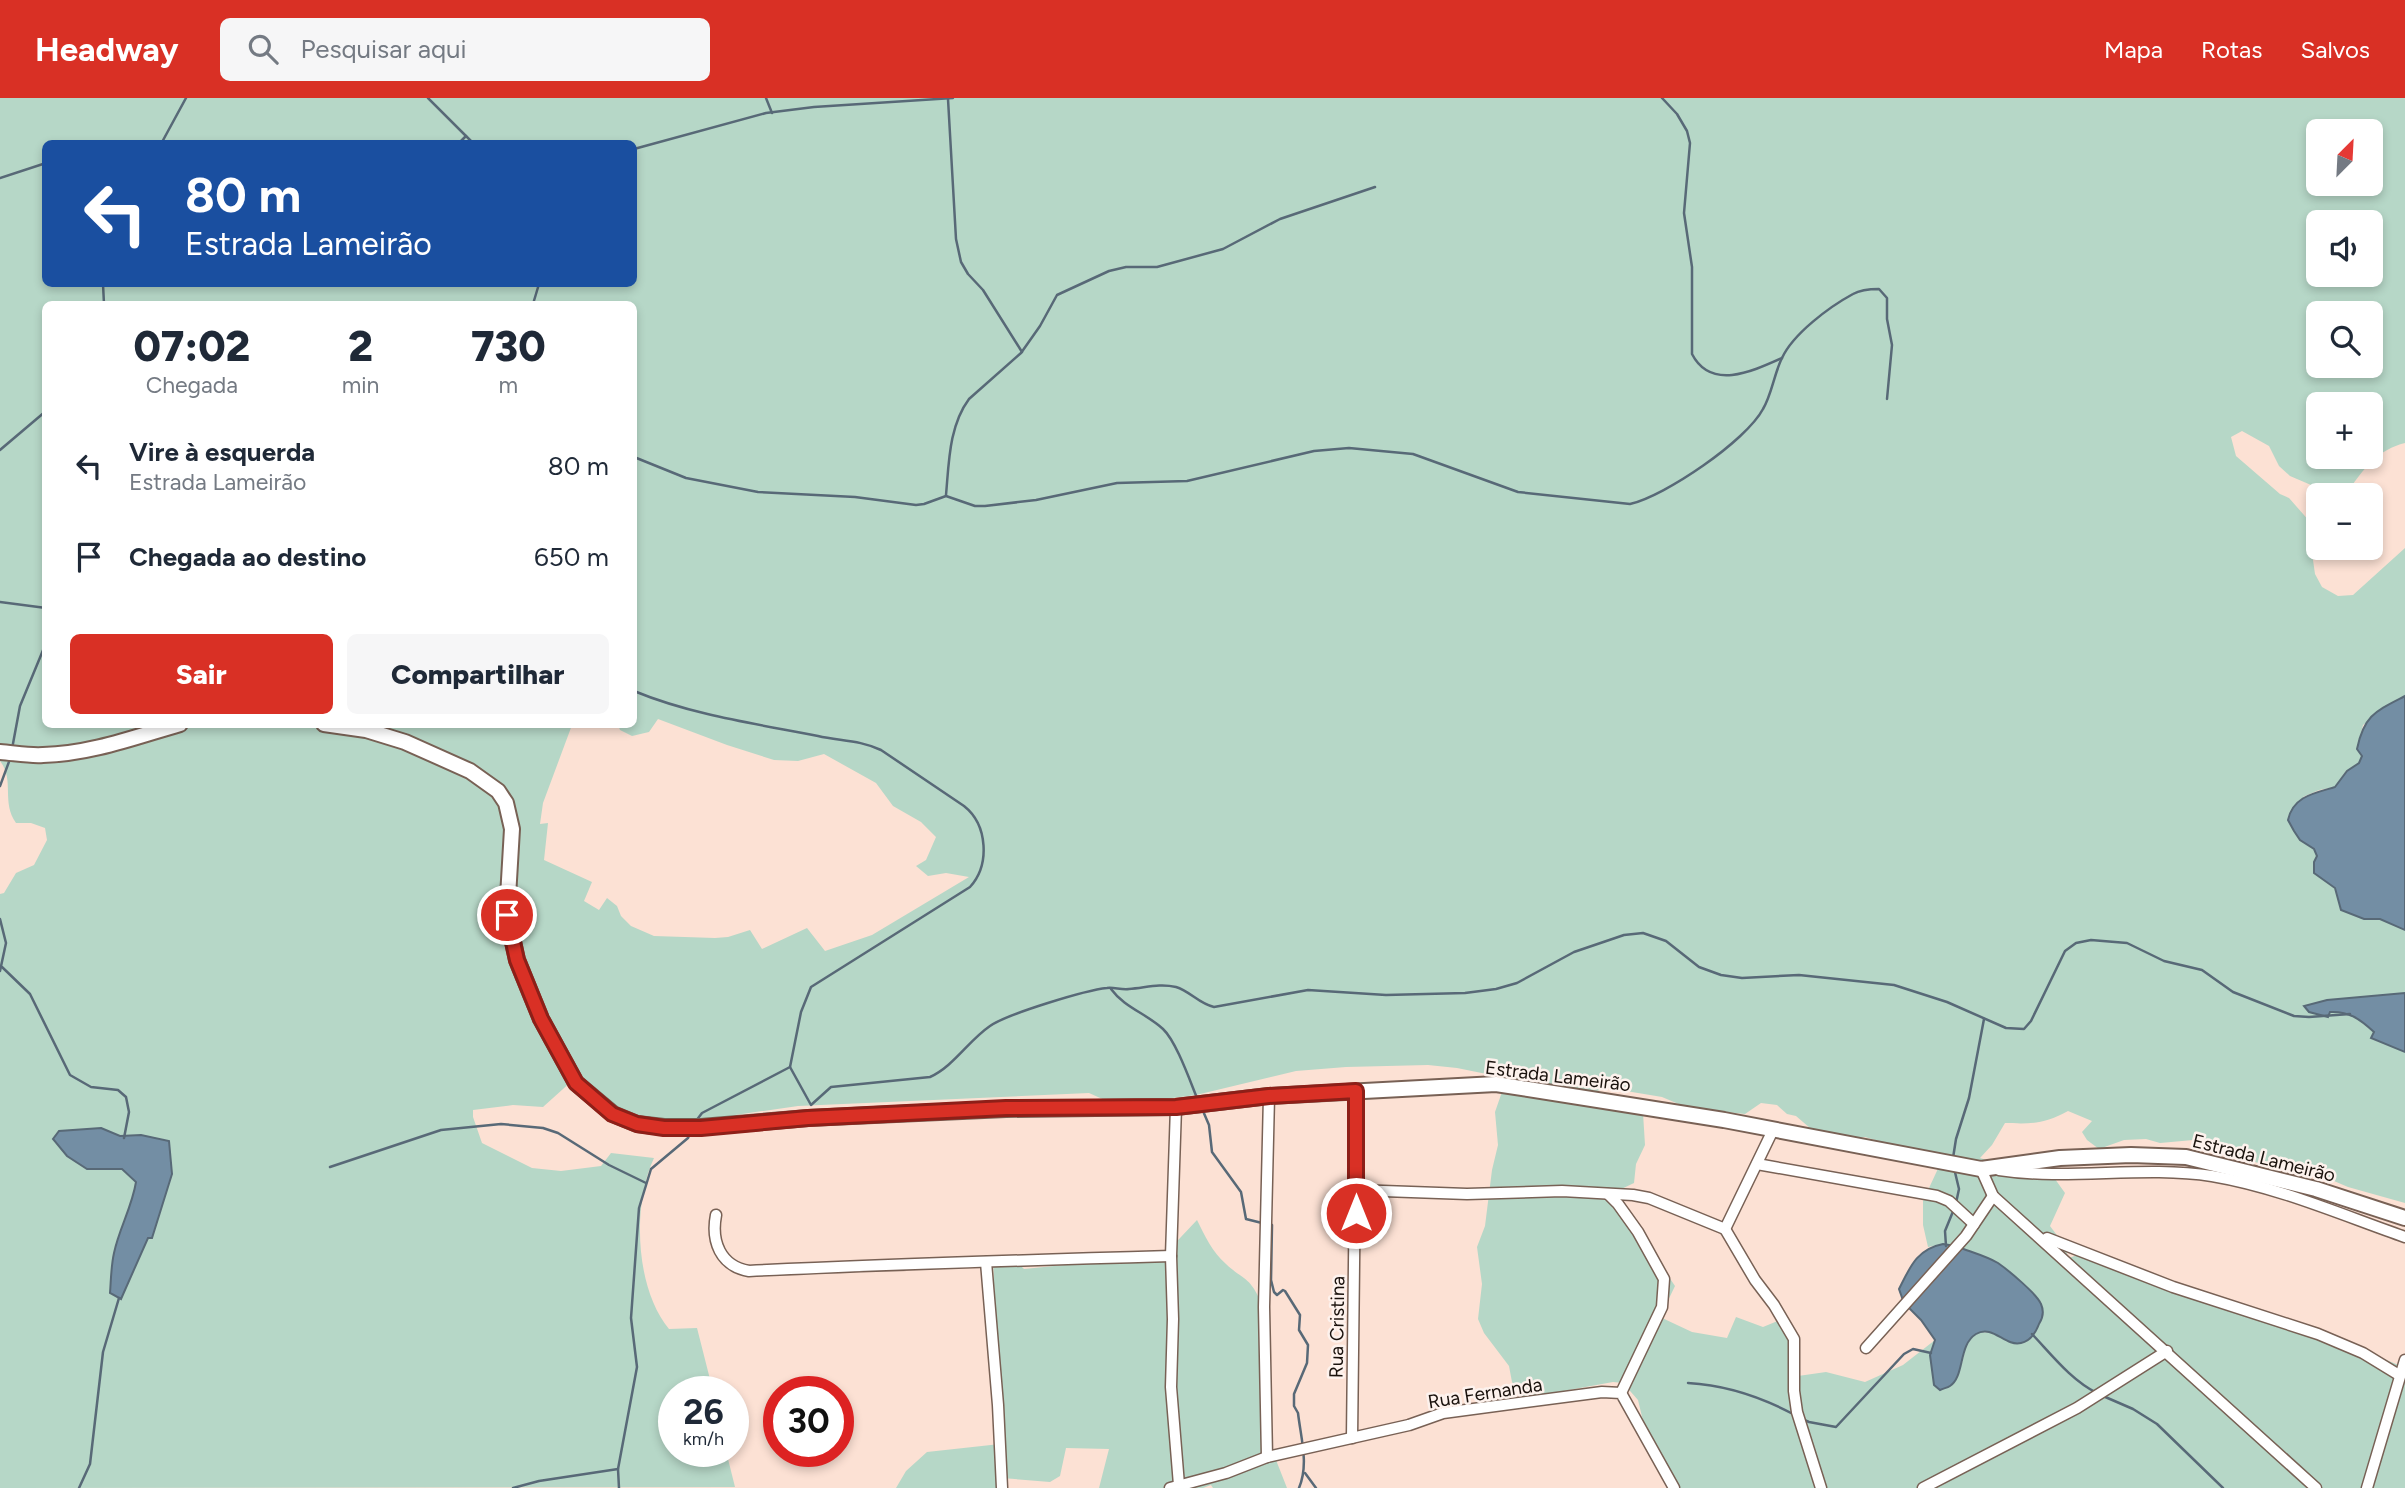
<!DOCTYPE html>
<html lang="pt">
<meta charset="utf-8">
<style>
:root{--surface:#fff;--page:#f6f6f7;--text:#1f2937;--muted:#747a83;--accent:#d93025}
body{margin:0;font-family:Figtree,sans-serif;background:var(--page);color:var(--text);height:100vh;display:flex;flex-direction:column;font-size:26px;white-space:nowrap}
*{box-sizing:border-box;margin:0}
p{font-size:23px;color:var(--muted)}
.icon{flex:none;width:38px;height:38px;fill:none;stroke:currentColor;stroke-width:2;stroke-linecap:round;stroke-linejoin:round}
.map{position:relative;flex:1;overflow:hidden}
.drawer{position:absolute;left:42px;top:203px;width:595px;height:427px;display:flex;flex-direction:column;background:var(--surface);border-radius:10px;box-shadow:0 4px 10px #0003}
.drawer>*{flex:none}
.top-card{position:absolute;left:42px;top:42px;width:595px;height:147px;border-radius:10px;box-shadow:0 4px 10px #0003;background:#1a4fa0;color:#fff;overflow:hidden}
.needle{width:46px;rotate:24deg}
.controls{position:absolute;left:2306px;top:21px;display:grid;gap:14px}
.controls a{display:grid;place-items:center;width:77px;height:77px;border-radius:10px;background:var(--surface);box-shadow:0 4px 10px #0003;font-size:35px}
.speed{position:absolute;left:658px;top:1278px;display:flex;gap:14px;font-size:35px;font-weight:700;text-align:center}
.speed>*{display:grid;place-content:center;width:91px;height:91px;border-radius:50%;background:var(--surface);box-shadow:0 4px 10px #0003;line-height:1}
.speed small{font-size:18px;font-weight:400}
.speed .limit{border:10px solid #d22;background:#fff;color:#111}
.pin{position:absolute;display:grid;place-items:center;width:60px;height:60px;color:#fff;margin:-30px;border:4px solid #fff;border-radius:50%;box-shadow:0 2px 7px #0007}
.me{position:absolute;width:77px;margin:-38px;rotate:0deg;stroke-linejoin:round;filter:drop-shadow(0 0 5px #0008)}
.turn{display:flex;align-items:center;gap:24px;height:147px;padding:0 28px;font-size:32px}
.turn .icon{width:91px;height:91px;stroke-width:2.5}
.turn b{display:block;font-size:49px;line-height:60px}
.eta{display:flex;justify-content:space-evenly;align-items:center;height:119px;text-align:center}
.eta b{font-size:42px;font-weight:800;line-height:49px}
.cta{display:flex;gap:14px;margin-top:auto;padding:14px 28px}
.cta a{flex:1;height:80px;border-radius:10px;background:var(--accent);color:#fff;font-size:28px;font-weight:800;line-height:80px;text-align:center}
.cta a+a{background:var(--page);color:var(--text)}
ul{padding:0;list-style:none}
li{display:flex;align-items:center;gap:21px;height:91px;padding:0 28px}
li div{flex:1}
li b{display:block;font-size:26px}
li em{font-style:normal}
header{display:flex;align-items:center;gap:42px;box-sizing:border-box;height:98px;padding:0 35px;background:var(--accent);color:#fff}
header strong{font-size:33px}
nav{display:flex;gap:38px;margin-inline-start:auto;font-size:24px}
.search{width:490px;height:63px;background:var(--page);display:flex;align-items:center;gap:18px;box-sizing:border-box;padding:0 24px;border-radius:10px;color:var(--muted);font-size:26px}
.map>svg:first-child{display:block}
.green{fill:#b6d7c7;fill-rule:evenodd}
.water{fill:#738ea4;stroke:#586977;stroke-width:2}
.lines{fill:none;stroke-linecap:round;stroke-linejoin:round}
.stream{stroke:#586977;stroke-width:2.5}
.street-casing{stroke:#786155;stroke-width:13}
.secondary-casing{stroke:#786155;stroke-width:18}
.street{stroke:#fff;stroke-width:10}
.secondary{stroke:#fff;stroke-width:14}
.route-casing{stroke:#8d1f18;stroke-width:18}
.route{stroke:#d93025;stroke-width:12}
.labels{text-anchor:middle;dominant-baseline:central;stroke-width:5;stroke-linejoin:round;paint-order:stroke}
.street-label{font-size:19px;fill:#1a120d;stroke:#fdf2ed}
</style>
<header>
<strong>Headway</strong>
<div class="search"><svg class="icon" aria-label="search" viewBox="0 0 24 24"><circle cx="10" cy="10" r="6"/><path d="M15 15l6 6"/></svg>Pesquisar aqui</div>
<nav><a>Mapa</a><a>Rotas</a><a>Salvos</a></nav>
</header>
<div class="map">
<svg width="2405" height="1390" viewBox="0 0 2405 1390">
<rect width="100%" height="100%" fill="#fce1d4"/>
<g class="green">
<path d="M0 0H2405V345C2379 351 2363 371 2349 392L2332 396 2290 378 2279 368 2269 348 2242 333 2231 339 2236 358 2280 396 2289 400 2311 425 2316 445 2313 462 2315 476 2322 489 2338 498 2353 497 2405 450V598L2363 627 2357 651 2362 658 2359 665 2346 673 2335 689 2319 692 2303 699 2300 742 2314 751 2317 758 2314 764 2319 777 2335 790 2341 812 2380 821 2405 832V895L2327 902 2305 908 2309 914 2327 919 2330 914C2349 913 2360 922 2374 934L2372 941 2405 954V1105L2348 1089 2313 1074 2258 1065 2193 1042 2160 1045 2146 1041 2124 1042 2099 1051 2087 1042 2082 1034 2092 1023 2068 1013C2044 1026 2032 1026 2005 1025L1992 1047 1980 1060 2010 1069 2026 1066 2042 1072 2055 1081 2065 1095 2050 1128 2062 1144 2069 1160 2080 1156C2164 1183 2248 1206 2332 1236 2357 1245 2379 1261 2405 1269V1390H1672L1644 1327 1638 1302 1623 1285 1613 1284 1547 1296 1536 1304H1529L1523 1299 1512 1284 1509 1268 1484 1235 1478 1221 1482 1186 1477 1149 1485 1128 1492 1072 1498 1047 1495 1014 1503 991 1643 1015 1645 1047 1636 1066 1634 1085 1613 1095 1675 1188 1660 1219 1692 1234 1727 1240 1736 1219 1763 1229 1785 1220 1796 1243 1789 1277 1798 1278 1826 1274 1865 1284 1903 1267 1935 1242 1930 1258 1932 1270 1953 1286 1962 1265 1967 1244 1975 1237 1980 1234 1993 1235 2040 1225 2043 1217 2041 1204 1996 1164 1943 1146 1928 1149 1923 1127V1103L1942 1062 1865 1039 1853 1041 1830 1039 1810 1030 1796 1018 1787 1016 1777 1007 1761 1005 1745 1016 1688 1010 1662 999 1608 990 1585 996 1457 970 1428 967 1346 969 1296 973 1196 997 1116 1007 1089 995 798 1008 735 1017 702 1027 674 1026 630 1017 573 982 543 1009 513 1007 473 1012V1019L482 1045 532 1070 561 1073 601 1068 611 1055 654 1060C632 1107 635 1190 669 1231L697 1230 713 1293H674V1353H726L735 1389 0 1390V796L4 795 16 775 34 767 47 742 45 730 31 725H16C1 704 15 682 0 663ZM2319 33H2371V86H2319ZM46 46H634V186H46ZM2319 124H2371V177H2319ZM46 206H634V626L618 627 620 632 632 638 649 634 658 621 727 647 774 662 798 663 824 656 876 685 893 708 921 724 936 739 926 762 916 768 928 778 946 775 969 779 872 837 825 853 807 830 762 851 750 832 728 839 715 840 654 838 631 828 621 818 617 808 607 800 599 812 584 803 592 784 544 762 548 725 540 726 543 705 572 627 46 626ZM2319 215H2371V268H2319ZM2319 306H2371V359H2319ZM101 1030 120 1038 141 1037 169 1044 172 1076 148 1140 121 1201 110 1195C111 1182 111 1168 114 1155 119 1131 132 1109 136 1084L123 1071H87L68 1058 53 1041 59 1033Z"/>
<path d="M1197 1122C1205 1138 1212 1154 1226 1166 1243 1182 1249 1178 1260 1202L1262 1362H1276L1287 1390H1213L1211 1387 1203 1390H1099L1109 1351 1066 1350 1060 1378 1050 1384 1002 1380 1001 1390H896L906 1373 927 1354 1000 1346 993 1158 1014 1161 1024 1171 1164 1157Z"/>
</g>
<g class="water">
<path d="M2405 598V832L2380 821H2364L2341 812 2335 790 2314 775V764L2317 758 2314 751 2300 742 2294 733 2288 722C2293 698 2315 695 2335 689L2347 673 2359 665 2362 658 2357 651C2364 617 2376 613 2405 598Z"/>
<path d="M2405 895V954L2371 940 2374 934C2360 921 2349 913 2330 914L2328 919 2309 914 2304 908 2327 902Z"/>
<path d="M101 1030 120 1038 141 1037 169 1043 172 1076 152 1140H148L121 1201 110 1195C111 1182 111 1168 114 1155 119 1131 132 1109 136 1084L122 1071H87L67 1058 53 1041 59 1033Z"/>
<path d="M1943 1146 1955 1148 1904 1205 1899 1191C1910 1169 1917 1151 1943 1146Z"/>
<path d="M1958 1149C1971 1154 1986 1158 1998 1165 2008 1172 2037 1196 2041 1206 2044 1213 2043 1220 2039 1226 2036 1234 2030 1243 2021 1245 2005 1249 1993 1226 1976 1236 1958 1247 1965 1278 1950 1288 1947 1290 1944 1290 1940 1292L1934 1287 1930 1257 1935 1242 1921 1222 1907 1208Z"/>
</g>
<g class="lines">
<g class="stream">
<path d="M428 0 474 46"/>
<path d="M766 0 772 15"/>
<path d="M1662 0 1677 16 1687 33 1690 45 1684 115 1692 169V256C1711 293 1753 273 1782 260"/>
<path d="M948 1 956 141 961 164 968 176 983 192 1022 254"/>
<path d="M161 46 186 0"/>
<path d="M458 46 466 38"/>
<path d="M634 51 766 15 814 9 953 0"/>
<path d="M0 80 46 65"/>
<path d="M103 186 104 206"/>
<path d="M533 206 539 186"/>
<path d="M0 352 46 313"/>
<path d="M634 359 686 380 758 394 855 399 916 407 924 406 946 398 975 408H985L1036 402 1117 385 1187 383 1314 353 1349 350 1413 356 1518 394 1630 406C1665 398 1746 343 1763 311 1772 296 1774 276 1782 260 1793 236 1829 209 1853 196 1860 192 1870 191 1879 191L1887 200V221L1892 247 1887 301"/>
<path d="M946 397C949 364 949 328 969 301L1021 255 1040 228 1057 197 1109 173 1126 169H1157L1223 151 1280 121 1375 89"/>
<path d="M0 504 46 510"/>
<path d="M634 593C692 617 757 626 818 638 840 643 860 642 881 652L964 708C988 727 990 767 970 789L811 889 801 914 790 969 811 1007 831 989 930 979C954 968 968 943 990 928 1007 916 1086 892 1107 890 1114 889 1121 892 1129 891 1145 890 1159 885 1176 889 1190 893 1199 906 1214 909L1308 892 1386 897 1465 895 1496 891 1517 885 1574 854 1624 837 1643 835 1666 843 1699 869 1721 877 1742 880 1799 877 1894 887 1947 904 2006 930 2024 931 2031 923 2065 853 2076 845 2091 842 2127 845 2164 863 2202 872 2233 894 2294 918 2309 919 2350 916"/>
<path d="M12 651 20 608 46 545"/>
<path d="M0 688 10 661"/>
<path d="M0 821 6 845 0 873"/>
<path d="M2 869 30 896 70 977 91 989 118 992 126 999 129 1014 124 1040"/>
<path d="M1111 891C1124 909 1147 916 1163 931 1176 943 1190 983 1197 1000"/>
<path d="M1203 1013 1209 1027 1212 1054 1241 1094 1246 1121 1262 1125"/>
<path d="M696 1023 702 1015 790 969"/>
<path d="M1953 1060 1956 1041 1969 1000 1984 921"/>
<path d="M330 1069 441 1032 501 1026 543 1030 558 1035 609 1067 646 1085"/>
<path d="M1954 1070 1959 1091 1956 1105"/>
<path d="M1269 1126 1272 1127 1271 1182 1274 1194 1277 1197 1283 1192 1285 1193 1300 1217 1299 1232 1308 1247 1307 1265 1294 1296V1308L1298 1315C1301 1341 1309 1366 1299 1390"/>
<path d="M1946 1148 1945 1133 1954 1111"/>
<path d="M2032 1236C2052 1257 2071 1282 2097 1295"/>
<path d="M1688 1285C1724 1287 1761 1299 1793 1316"/>
<path d="M2103 1298 2133 1311 2157 1326 2223 1390"/>
<path d="M1802 1321 1809 1324 1836 1329 1904 1256 1913 1251 1931 1255"/>
<path d="M1305 1375 1316 1390"/>
<path d="M79 1390 90 1366 103 1254 119 1200"/>
<path d="M513 1390 539 1383 618 1371"/>
<path d="M619 1390 618 1371 637 1269 631 1220 639 1110 651 1071 688 1040 690 1035"/>
</g>
<g class="street-casing">
<g id="street">
<path d="M1176 1009 1171 1158 1173 1221 1171 1289 1179 1387"/>
<path d="M1757 1066 1937 1098 1949 1103 1974 1126"/>
<path d="M1981 1071 1993 1098 2316 1390"/>
<path d="M1999 1072C2070 1083 2142 1067 2212 1078 2278 1089 2342 1117 2405 1139"/>
<path d="M1355 1092 1467 1096 1562 1093 1633 1097 1649 1100 1725 1131 1773 1032"/>
<path d="M1608 1096 1618 1106 1638 1134 1664 1181 1662 1209 1621 1295"/>
<path d="M716 1117C711 1143 720 1168 749 1173 890 1166 1030 1162 1171 1158"/>
<path d="M1725 1131 1755 1182 1774 1207 1794 1241V1293L1797 1314 1821 1390"/>
<path d="M2047 1140 2173 1189 2318 1236 2363 1255 2399 1277"/>
<path d="M986 1164 998 1307 1002 1390"/>
<path d="M1866 1250 1966 1138 1993 1098"/>
<path d="M1352 1340 1356 993"/>
<path d="M1267 1359 1264 1209 1269 998"/>
<path d="M1170 1390 1226 1375 1267 1359 1409 1327 1443 1315 1602 1294 1621 1295 1674 1390"/>
<path d="M1923 1390 2077 1310 2167 1253"/>
<path d="M2367 1390 2405 1262"/>
</g>
</g>
<g class="secondary-casing">
<g id="secondary">
<path d="M324 626 366 632 405 644 470 673 498 693 506 705 512 731 507 816 517 862 541 921 576 985 613 1016 637 1026 664 1029H701L808 1020 1006 1011 1176 1009 1269 998 1496 986 1724 1022 1981 1071 2060 1060 2131 1057 2186 1059 2316 1091 2405 1120"/>
<path d="M0 654C14 655 29 658 43 657 90 656 135 639 180 626"/>
</g>
</g>
<use href="#street" class="street"/>
<use href="#secondary" class="secondary"/>
</g>
<g class="lines">
<g class="route-casing">
<path id="route" d="M507 817 517 862 541 921 576 985 612 1016 637 1026 664 1030H701L808 1020 1006 1010 1176 1009 1269 998 1356 993V1115"/>
</g>
<use href="#route" class="route"/>
</g>
<g class="labels">
<g class="street-label">
<text transform="translate(1558 978) rotate(7)">Estrada Lameirão</text>
<text transform="translate(2264 1060) rotate(14)">Estrada Lameirão</text>
<text transform="translate(1337 1229) rotate(-89)">Rua Cristina</text>
<text transform="translate(1485 1295) rotate(-9)">Rua Fernanda</text>
</g>
</g>
</svg>
<div class="controls">
<a><svg class="needle" viewBox="-14 -14 28 28"><path d="M0-13l5 13h-10z" fill="#e53935"/><path d="M0 13l5-13h-10z" fill="#747a83"/></svg></a>
<a><svg class="icon" aria-label="sound" viewBox="0 0 24 24"><path d="M4 9h4l5-4v14l-5-4H4zM17 9q2 3 0 6"/></svg></a>
<a><svg class="icon" aria-label="search" viewBox="0 0 24 24"><circle cx="10" cy="10" r="6"/><path d="M15 15l6 6"/></svg></a>
<a>+</a>
<a>−</a>
</div>
<div class="speed"><div>26<small>km/h</small></div><div class="limit">30</div></div>
<div class="pin" style="left:507px;top:817px;background:#d93025"><svg class="icon" aria-label="arrive" viewBox="0 0 24 24"><path d="M6 21V4h12l-3 4 3 4H6"/></svg></div>
<svg class="me" style="left:1356px;top:1115px" viewBox="-20 -20 40 40"><circle r="17" fill="#d93025" stroke="#fff" stroke-width="3"/><path d="M0-11L8 9 0 5-8 9z" fill="#fff"/></svg>
<div class="top-card">
<div class="turn"><svg class="icon" aria-label="left" viewBox="0 0 24 24"><path d="M17 20v-9H6M10 6l-5 5 5 5"/></svg><div><b>80 m</b>Estrada Lameirão</div></div>
</div>
<section class="drawer">
<div class="eta">
<div><b>07:02</b><p>Chegada</p></div>
<div><b>2</b><p>min</p></div>
<div><b>730</b><p>m</p></div>
</div>
<ul>
<li><svg class="icon" aria-label="left" viewBox="0 0 24 24"><path d="M17 20v-9H6M10 6l-5 5 5 5"/></svg><div><b>Vire à esquerda</b><p>Estrada Lameirão</p></div><em>80 m</em></li>
<li><svg class="icon" aria-label="arrive" viewBox="0 0 24 24"><path d="M6 21V4h12l-3 4 3 4H6"/></svg><div><b>Chegada ao destino</b></div><em>650 m</em></li>
</ul>
<div class="cta"><a>Sair</a><a>Compartilhar</a></div>
</section>
</div>
